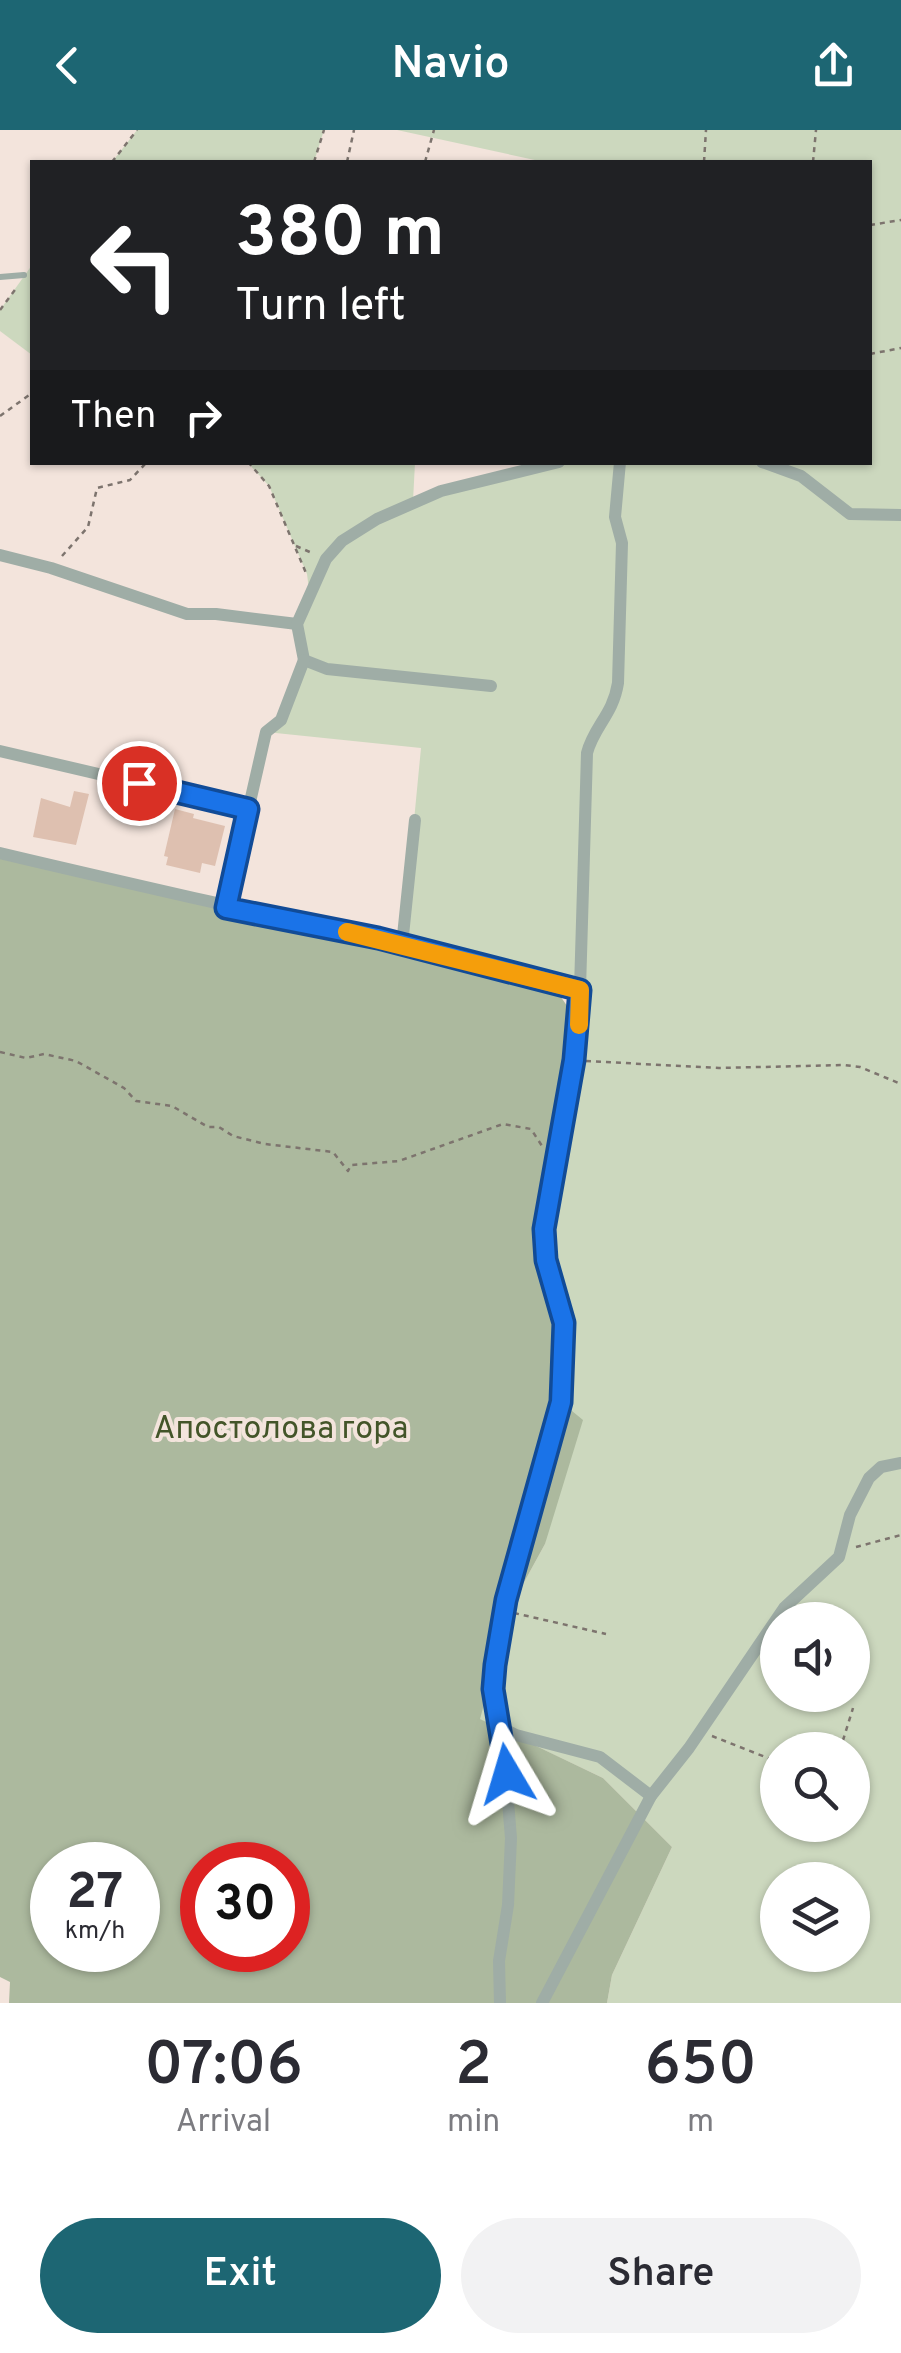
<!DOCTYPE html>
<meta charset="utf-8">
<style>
:root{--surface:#fff;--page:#f2f2f3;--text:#2b2b33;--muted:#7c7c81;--accent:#1d6673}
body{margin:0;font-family:Overpass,sans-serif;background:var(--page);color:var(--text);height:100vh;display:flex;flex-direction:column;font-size:38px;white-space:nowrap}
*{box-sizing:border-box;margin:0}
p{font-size:32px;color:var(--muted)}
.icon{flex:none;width:55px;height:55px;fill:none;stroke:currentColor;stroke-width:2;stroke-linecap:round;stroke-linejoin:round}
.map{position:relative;height:1873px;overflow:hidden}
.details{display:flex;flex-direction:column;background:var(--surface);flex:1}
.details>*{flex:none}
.banner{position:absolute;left:30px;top:30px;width:842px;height:305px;border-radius:0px;box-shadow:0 2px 8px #0004;background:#202124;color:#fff;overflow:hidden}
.fabs{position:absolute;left:760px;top:1472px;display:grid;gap:20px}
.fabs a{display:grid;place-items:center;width:110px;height:110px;border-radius:50%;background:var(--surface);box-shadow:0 2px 8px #0004;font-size:50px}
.speed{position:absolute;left:30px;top:1712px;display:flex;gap:20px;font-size:50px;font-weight:700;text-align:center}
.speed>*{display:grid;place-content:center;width:130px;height:130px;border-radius:50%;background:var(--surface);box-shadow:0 2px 8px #0004;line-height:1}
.speed small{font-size:25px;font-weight:400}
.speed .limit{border:15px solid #d22;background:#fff;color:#111}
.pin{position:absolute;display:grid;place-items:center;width:85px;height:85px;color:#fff;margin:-42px;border:5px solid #fff;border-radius:50%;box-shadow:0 2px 10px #0007}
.me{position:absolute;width:110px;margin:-55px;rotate:353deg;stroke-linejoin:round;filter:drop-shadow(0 0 8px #0008)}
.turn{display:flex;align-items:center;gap:35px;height:210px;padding:0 40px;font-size:45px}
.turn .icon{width:130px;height:130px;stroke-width:2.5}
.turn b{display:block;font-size:70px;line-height:85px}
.then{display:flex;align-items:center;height:95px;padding:0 40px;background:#0003;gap:20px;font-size:38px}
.eta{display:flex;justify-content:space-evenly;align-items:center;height:170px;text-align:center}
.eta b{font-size:60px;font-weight:600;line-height:70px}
.cta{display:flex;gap:20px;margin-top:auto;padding:20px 40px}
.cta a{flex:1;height:115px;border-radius:60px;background:var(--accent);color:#fff;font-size:40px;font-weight:600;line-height:115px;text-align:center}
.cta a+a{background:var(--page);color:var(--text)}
header{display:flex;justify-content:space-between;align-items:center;height:130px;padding:0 40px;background:var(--accent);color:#fff;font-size:45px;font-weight:600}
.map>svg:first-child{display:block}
.green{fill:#ccd8be;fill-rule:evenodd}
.forest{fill:#acb99e;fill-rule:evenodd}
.building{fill:#dec0b0}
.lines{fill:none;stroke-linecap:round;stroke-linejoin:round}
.path{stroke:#7d746e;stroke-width:2.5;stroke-dasharray:5 5;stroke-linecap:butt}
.lane{stroke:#9fada6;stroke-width:6}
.street{stroke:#9fada6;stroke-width:12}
.route-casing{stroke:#114b97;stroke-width:25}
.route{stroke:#1a73e8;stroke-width:18}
.slow{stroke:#f59e0b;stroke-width:18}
.labels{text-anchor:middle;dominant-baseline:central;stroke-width:8;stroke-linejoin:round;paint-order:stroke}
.park-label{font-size:32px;fill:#435529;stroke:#f3e4dc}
</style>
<header><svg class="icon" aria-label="back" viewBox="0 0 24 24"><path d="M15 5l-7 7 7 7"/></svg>Navio<svg class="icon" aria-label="share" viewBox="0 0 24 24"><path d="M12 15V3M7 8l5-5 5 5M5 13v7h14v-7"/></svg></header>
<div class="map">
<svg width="901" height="1873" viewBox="0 0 901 1873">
<rect width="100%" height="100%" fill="#f3e4dc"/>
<g class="green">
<path d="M137 0H324L314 32H112Z"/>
<path d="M397 0H901V1873H607L612 1845 672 1717 603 1648 479 1589 510 1478 545 1414 561 1272 546 1130 580 861 402 815 421 618 266 602 281 590 304 530 297 494 310 468 307 444 269 356 248 333H415L413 371 559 333 870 332V32H544ZM778 1490H852V1565H778ZM778 1620H852V1695H778ZM778 1750H852V1825H778Z"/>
<path d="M32 135V225L0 201V180Z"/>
</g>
<path class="forest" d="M0 725 556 860 579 893 544 1099 560 1173 561 1272 583 1290 545 1414 510 1478 480 1589 603 1648 672 1717 612 1845 607 1873H9L10 1852 0 1847ZM52 1735H138V1820H52ZM202 1735H288V1820H202Z"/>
<g class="building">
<path d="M74 661 89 664 76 715 33 707 41 668 70 677Z"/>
<path d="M175 679 194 684 193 688 225 696 215 736 202 733 200 743 166 735 168 727 164 726Z"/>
</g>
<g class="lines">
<g class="path">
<path d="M112 32 137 0"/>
<path d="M314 32 324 0"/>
<path d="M347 32 354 0"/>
<path d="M425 32 434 0"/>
<path d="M704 32 706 0"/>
<path d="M813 32 816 0"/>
<path d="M870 95 901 90"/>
<path d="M0 180 17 157"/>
<path d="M870 224 901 218"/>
<path d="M0 286 32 263"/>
<path d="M248 332 269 356 306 443"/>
<path d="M296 416 312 423"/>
<path d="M62 426 88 397 97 358 130 350 147 332"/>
<path d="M0 922 26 928 44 924 76 931 124 958 136 971 172 976 208 997H219L233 1006 265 1014 333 1022 348 1041 351 1035 399 1031 503 994 531 999 544 1019"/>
<path d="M586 931 719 938 844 935 860 937 901 954"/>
<path d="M856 1417 901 1405"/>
<path d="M514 1483 606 1504"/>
<path d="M712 1606 778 1632"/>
<path d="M840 1620 853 1578"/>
<path d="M852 1650 855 1649"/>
</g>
<path class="lane" d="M0 147 24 145"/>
<g class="street">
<path d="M762 332 801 346 850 384 901 385"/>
<path d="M0 425 51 438 187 484H216L297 494"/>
<path d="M491 556 327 539 304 530 297 494 326 429 342 411 377 389 441 361 559 332"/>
<path d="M0 621 248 679"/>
<path d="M0 723C193 769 388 810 580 860"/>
<path d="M226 777 266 602 281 590 304 530"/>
<path d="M402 815 415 690"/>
<path d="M502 1598 516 1605 600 1627 651 1666"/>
<path d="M500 1873 499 1831 508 1775 511 1708 502 1598 493 1559 495 1535 505 1470 561 1272V1228L565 1207 560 1173 546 1130 544 1099 579 893 587 623C594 596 613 585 618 553L622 413 615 387 620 332"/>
<path d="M542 1873 651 1666 689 1618 784 1478 839 1427 850 1385 869 1348 881 1337 901 1333"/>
</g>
</g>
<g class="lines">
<g class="route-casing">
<path id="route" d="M139 653 248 679 226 778 378 808 580 860 574 930 544 1099 546 1130 564 1193 561 1272 506 1470 495 1535 493 1559 507 1644"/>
</g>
<use href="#route" class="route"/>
<path class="slow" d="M347 802 580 860 579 895"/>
</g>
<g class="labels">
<g class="park-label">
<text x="281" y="1300">Апостолова гора</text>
</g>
</g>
</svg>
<div class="fabs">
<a><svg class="icon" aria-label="sound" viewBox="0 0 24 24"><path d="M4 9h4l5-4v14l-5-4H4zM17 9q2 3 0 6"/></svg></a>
<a><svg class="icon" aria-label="search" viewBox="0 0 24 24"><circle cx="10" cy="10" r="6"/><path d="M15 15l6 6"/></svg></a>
<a><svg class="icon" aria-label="layers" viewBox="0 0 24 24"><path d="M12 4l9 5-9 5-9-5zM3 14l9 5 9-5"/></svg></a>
</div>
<div class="speed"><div>27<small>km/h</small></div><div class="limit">30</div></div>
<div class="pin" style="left:139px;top:653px;background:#d93025"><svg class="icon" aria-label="arrive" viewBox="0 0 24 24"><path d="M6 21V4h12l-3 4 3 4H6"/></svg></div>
<svg class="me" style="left:507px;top:1644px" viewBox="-20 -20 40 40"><path d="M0-17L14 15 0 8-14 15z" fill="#1a73e8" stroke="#fff" stroke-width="4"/></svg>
<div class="banner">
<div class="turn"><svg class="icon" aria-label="left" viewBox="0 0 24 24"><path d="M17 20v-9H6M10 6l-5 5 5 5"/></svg><div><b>380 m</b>Turn left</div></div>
<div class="then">Then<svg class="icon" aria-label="right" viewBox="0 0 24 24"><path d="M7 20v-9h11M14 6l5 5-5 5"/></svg></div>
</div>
</div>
<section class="details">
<div class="eta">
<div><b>07:06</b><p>Arrival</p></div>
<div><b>2</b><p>min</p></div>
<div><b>650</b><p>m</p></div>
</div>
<div class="cta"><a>Exit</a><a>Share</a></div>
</section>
